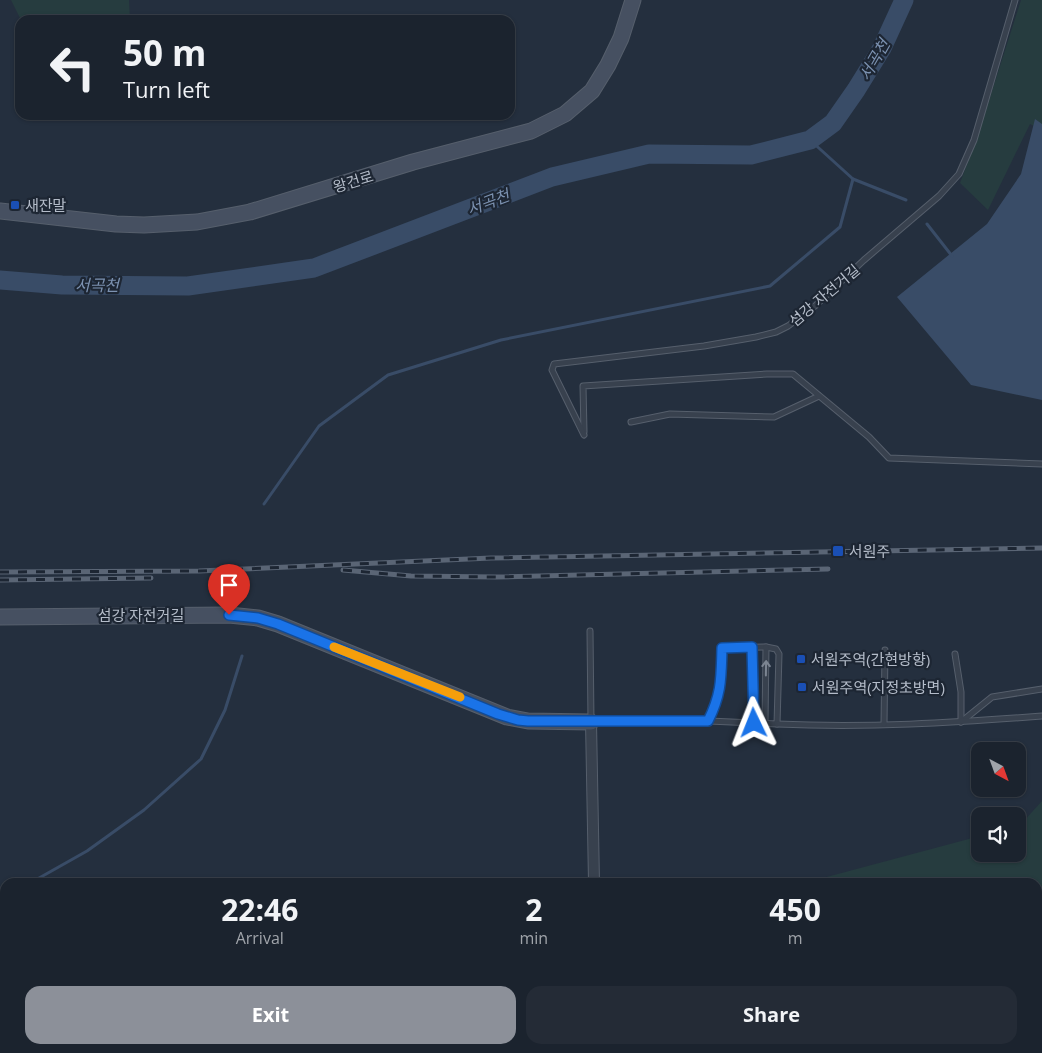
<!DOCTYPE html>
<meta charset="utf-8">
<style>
:root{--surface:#1b232e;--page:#242b36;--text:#f1f3f6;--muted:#a0a4aa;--line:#39404a;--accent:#8c9099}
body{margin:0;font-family:"Open Sans","Noto Sans KR",sans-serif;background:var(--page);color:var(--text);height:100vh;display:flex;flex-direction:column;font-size:19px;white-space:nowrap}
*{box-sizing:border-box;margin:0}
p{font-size:16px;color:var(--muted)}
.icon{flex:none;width:28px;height:28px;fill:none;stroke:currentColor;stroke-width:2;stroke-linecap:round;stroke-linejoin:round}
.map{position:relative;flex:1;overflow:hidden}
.panel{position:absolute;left:0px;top:878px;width:1042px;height:176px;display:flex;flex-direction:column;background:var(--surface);border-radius:15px 15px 0 0;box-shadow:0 1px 4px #0004,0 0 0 1px var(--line)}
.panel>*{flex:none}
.top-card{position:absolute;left:15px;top:15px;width:500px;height:105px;border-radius:15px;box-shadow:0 1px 4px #0004,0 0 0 1px var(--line);background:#1b232e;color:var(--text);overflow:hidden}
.needle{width:32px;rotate:139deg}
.fabs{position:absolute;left:971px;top:742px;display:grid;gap:10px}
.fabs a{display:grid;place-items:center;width:55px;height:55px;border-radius:10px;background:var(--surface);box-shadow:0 1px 4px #0004,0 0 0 1px var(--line);font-size:25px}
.pin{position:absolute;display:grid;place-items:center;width:42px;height:42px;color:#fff;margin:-51px -21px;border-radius:50% 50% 50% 0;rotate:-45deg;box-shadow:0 0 5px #0007}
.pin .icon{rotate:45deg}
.me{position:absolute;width:55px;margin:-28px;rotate:358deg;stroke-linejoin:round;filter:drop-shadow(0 0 4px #0008)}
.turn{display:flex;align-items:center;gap:18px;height:105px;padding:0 25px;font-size:22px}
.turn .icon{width:65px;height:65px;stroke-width:2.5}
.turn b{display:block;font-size:35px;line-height:42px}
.eta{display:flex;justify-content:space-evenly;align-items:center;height:85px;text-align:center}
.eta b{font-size:30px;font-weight:700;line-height:35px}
.primary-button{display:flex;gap:10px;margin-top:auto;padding:10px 25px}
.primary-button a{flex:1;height:58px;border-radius:15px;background:var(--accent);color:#fff;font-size:20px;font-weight:700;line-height:58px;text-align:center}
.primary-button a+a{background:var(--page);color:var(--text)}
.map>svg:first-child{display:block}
.green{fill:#263c3f}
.water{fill:#394c67}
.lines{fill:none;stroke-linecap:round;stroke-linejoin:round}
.stream{stroke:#394c67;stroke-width:3}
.river{stroke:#394c67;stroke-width:19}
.lane-casing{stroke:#565f6c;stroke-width:7}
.street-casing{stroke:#565f6c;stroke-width:12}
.secondary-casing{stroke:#565f6c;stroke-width:17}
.lane{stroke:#38414e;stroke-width:5}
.street{stroke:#38414e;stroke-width:10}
.secondary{stroke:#465061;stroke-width:15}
.rail-casing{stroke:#5a6575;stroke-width:5}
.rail{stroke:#1d2633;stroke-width:3;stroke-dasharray:9;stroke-linecap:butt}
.oneway{stroke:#7c8592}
.route-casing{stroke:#114b97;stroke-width:12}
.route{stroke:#1a73e8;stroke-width:9}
.slow{stroke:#f59e0b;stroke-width:9}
.transit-dot{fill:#1a4fb4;stroke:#1d2633;stroke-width:2}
.labels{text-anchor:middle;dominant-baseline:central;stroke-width:4.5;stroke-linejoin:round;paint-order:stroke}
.street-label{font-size:15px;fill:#b4bcc9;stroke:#1d2633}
.poi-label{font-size:15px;fill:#b4bcc9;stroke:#1d2633;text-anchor:start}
.water-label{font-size:16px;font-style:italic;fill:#7c92b1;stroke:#1d2633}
</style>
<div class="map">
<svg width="1042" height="1053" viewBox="0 0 1042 1053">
<rect width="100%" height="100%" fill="#242f3e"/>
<g class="green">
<path d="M11 0H129L130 20H21Z"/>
<path d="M1021 0H1042V130L1030 124 988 210 960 183 978 135Z"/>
<path d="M1042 801V1053H629V1049H1038V882H808L980 836V854H1018V825L1022 823Z"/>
</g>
<path class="water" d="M1035 119 1042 124V400L971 385 897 297 987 224 1021 174Z"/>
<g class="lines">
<g class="stream">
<path d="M853 179 906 200"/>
<path d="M927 224 952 256"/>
<path d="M264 504 319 426 388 375 501 340 770 286 840 227 853 179 810 140"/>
<path d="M32 882 87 851 144 810 201 759 225 710 242 656"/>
<path d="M0 903 5 900"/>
</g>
<path class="river" d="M0 280 62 285 188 286 314 268 552 177 649 154 751 155 810 140 833 123 856 90 882 48 904 0"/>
<g class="lane-casing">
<g id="lane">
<path d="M631 422 670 414 774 417 819 396"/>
<path d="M584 432 583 386 767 374H793L869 437 889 458 1042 464"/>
<path d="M584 435 552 370 554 364 704 346 756 337 776 332 788 326 815 306 864 260 939 196 959 174 974 140 1015 0"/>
<path d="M590 631 591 722 709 721"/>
<path d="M751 647 754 723"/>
<path d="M766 647 776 649 779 654 777 724 709 721C722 693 721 678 722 648Z"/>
<path d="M955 654 961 692V722"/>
<path d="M961 722 992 697 1042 689"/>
<path d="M765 723 766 647"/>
<path d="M777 724C866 728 954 723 1042 716"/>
<path d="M884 724 885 650"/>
</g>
</g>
<g class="street-casing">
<g id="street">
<path d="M591 722 594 882"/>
<path d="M597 1049V1053"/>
</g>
</g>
<g class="secondary-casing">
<g id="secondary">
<path d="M0 211 116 224 144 225 197 222 250 212 413 162 531 131 565 114 592 91 608 65 621 38 633 0"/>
<path d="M0 617 229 615 258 618 278 624 507 717 528 721 591 722"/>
</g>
</g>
<use href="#lane" class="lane"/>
<use href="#street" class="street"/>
<use href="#secondary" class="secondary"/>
<g class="rail-casing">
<g id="rail">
<path d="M343 570 411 576 496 577 828 569"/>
<path d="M0 572 199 571 491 558 1042 548"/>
<path d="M0 580 151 578"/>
</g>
</g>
<use href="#rail" class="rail"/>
</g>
<defs><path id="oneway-shaft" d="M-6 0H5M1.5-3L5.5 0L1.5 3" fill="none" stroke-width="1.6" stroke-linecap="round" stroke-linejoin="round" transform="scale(1.25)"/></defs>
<use class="oneway" href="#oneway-shaft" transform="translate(766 668) rotate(-89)"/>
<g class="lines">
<g class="route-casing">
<path id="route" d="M229 615 258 618 278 624 498 714 518 720 528 721H708C722 693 721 678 722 648L752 647 754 723"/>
</g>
<use href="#route" class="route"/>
<path class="slow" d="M334 647 460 697"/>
</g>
<g class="transit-dot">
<rect x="10" y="200" width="10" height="10" rx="2.5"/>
<rect x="832" y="545" width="12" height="12" rx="2.5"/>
<rect x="796" y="654" width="10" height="10" rx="2.5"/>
<rect x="797" y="682" width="10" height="10" rx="2.5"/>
</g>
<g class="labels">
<g class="street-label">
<text transform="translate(353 181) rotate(-17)">왕건로</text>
<text transform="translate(824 295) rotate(-40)">섬강 자전거길</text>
<text x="141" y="615">섬강 자전거길</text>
</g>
<g class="poi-label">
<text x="25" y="205">새잔말</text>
<text x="849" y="551">서원주</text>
<text x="811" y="659">서원주역(간현방향)</text>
<text x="812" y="687">서원주역(지정초방면)</text>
</g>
<g class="water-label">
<text transform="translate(874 60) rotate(-60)">서곡천</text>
<text transform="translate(488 202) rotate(-21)">서곡천</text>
<text x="97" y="285">서곡천</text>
</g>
</g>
</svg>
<div class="fabs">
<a><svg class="needle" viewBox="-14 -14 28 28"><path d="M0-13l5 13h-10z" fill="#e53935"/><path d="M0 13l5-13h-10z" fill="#a0a4aa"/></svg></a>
<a><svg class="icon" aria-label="sound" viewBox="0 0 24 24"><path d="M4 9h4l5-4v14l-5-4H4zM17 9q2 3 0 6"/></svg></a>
</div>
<div class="pin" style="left:229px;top:615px;background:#d93025"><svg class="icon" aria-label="arrive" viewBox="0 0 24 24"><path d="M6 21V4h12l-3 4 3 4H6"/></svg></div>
<svg class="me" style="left:754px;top:723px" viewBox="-20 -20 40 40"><path d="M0-17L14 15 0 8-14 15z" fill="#1a73e8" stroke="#fff" stroke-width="4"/></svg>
<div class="top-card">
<div class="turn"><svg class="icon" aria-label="left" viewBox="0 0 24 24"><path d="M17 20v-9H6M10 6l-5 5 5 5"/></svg><div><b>50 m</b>Turn left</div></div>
</div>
<section class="panel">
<div class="eta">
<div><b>22:46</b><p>Arrival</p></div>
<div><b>2</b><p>min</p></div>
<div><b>450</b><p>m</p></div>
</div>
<div class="primary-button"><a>Exit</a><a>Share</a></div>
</section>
</div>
